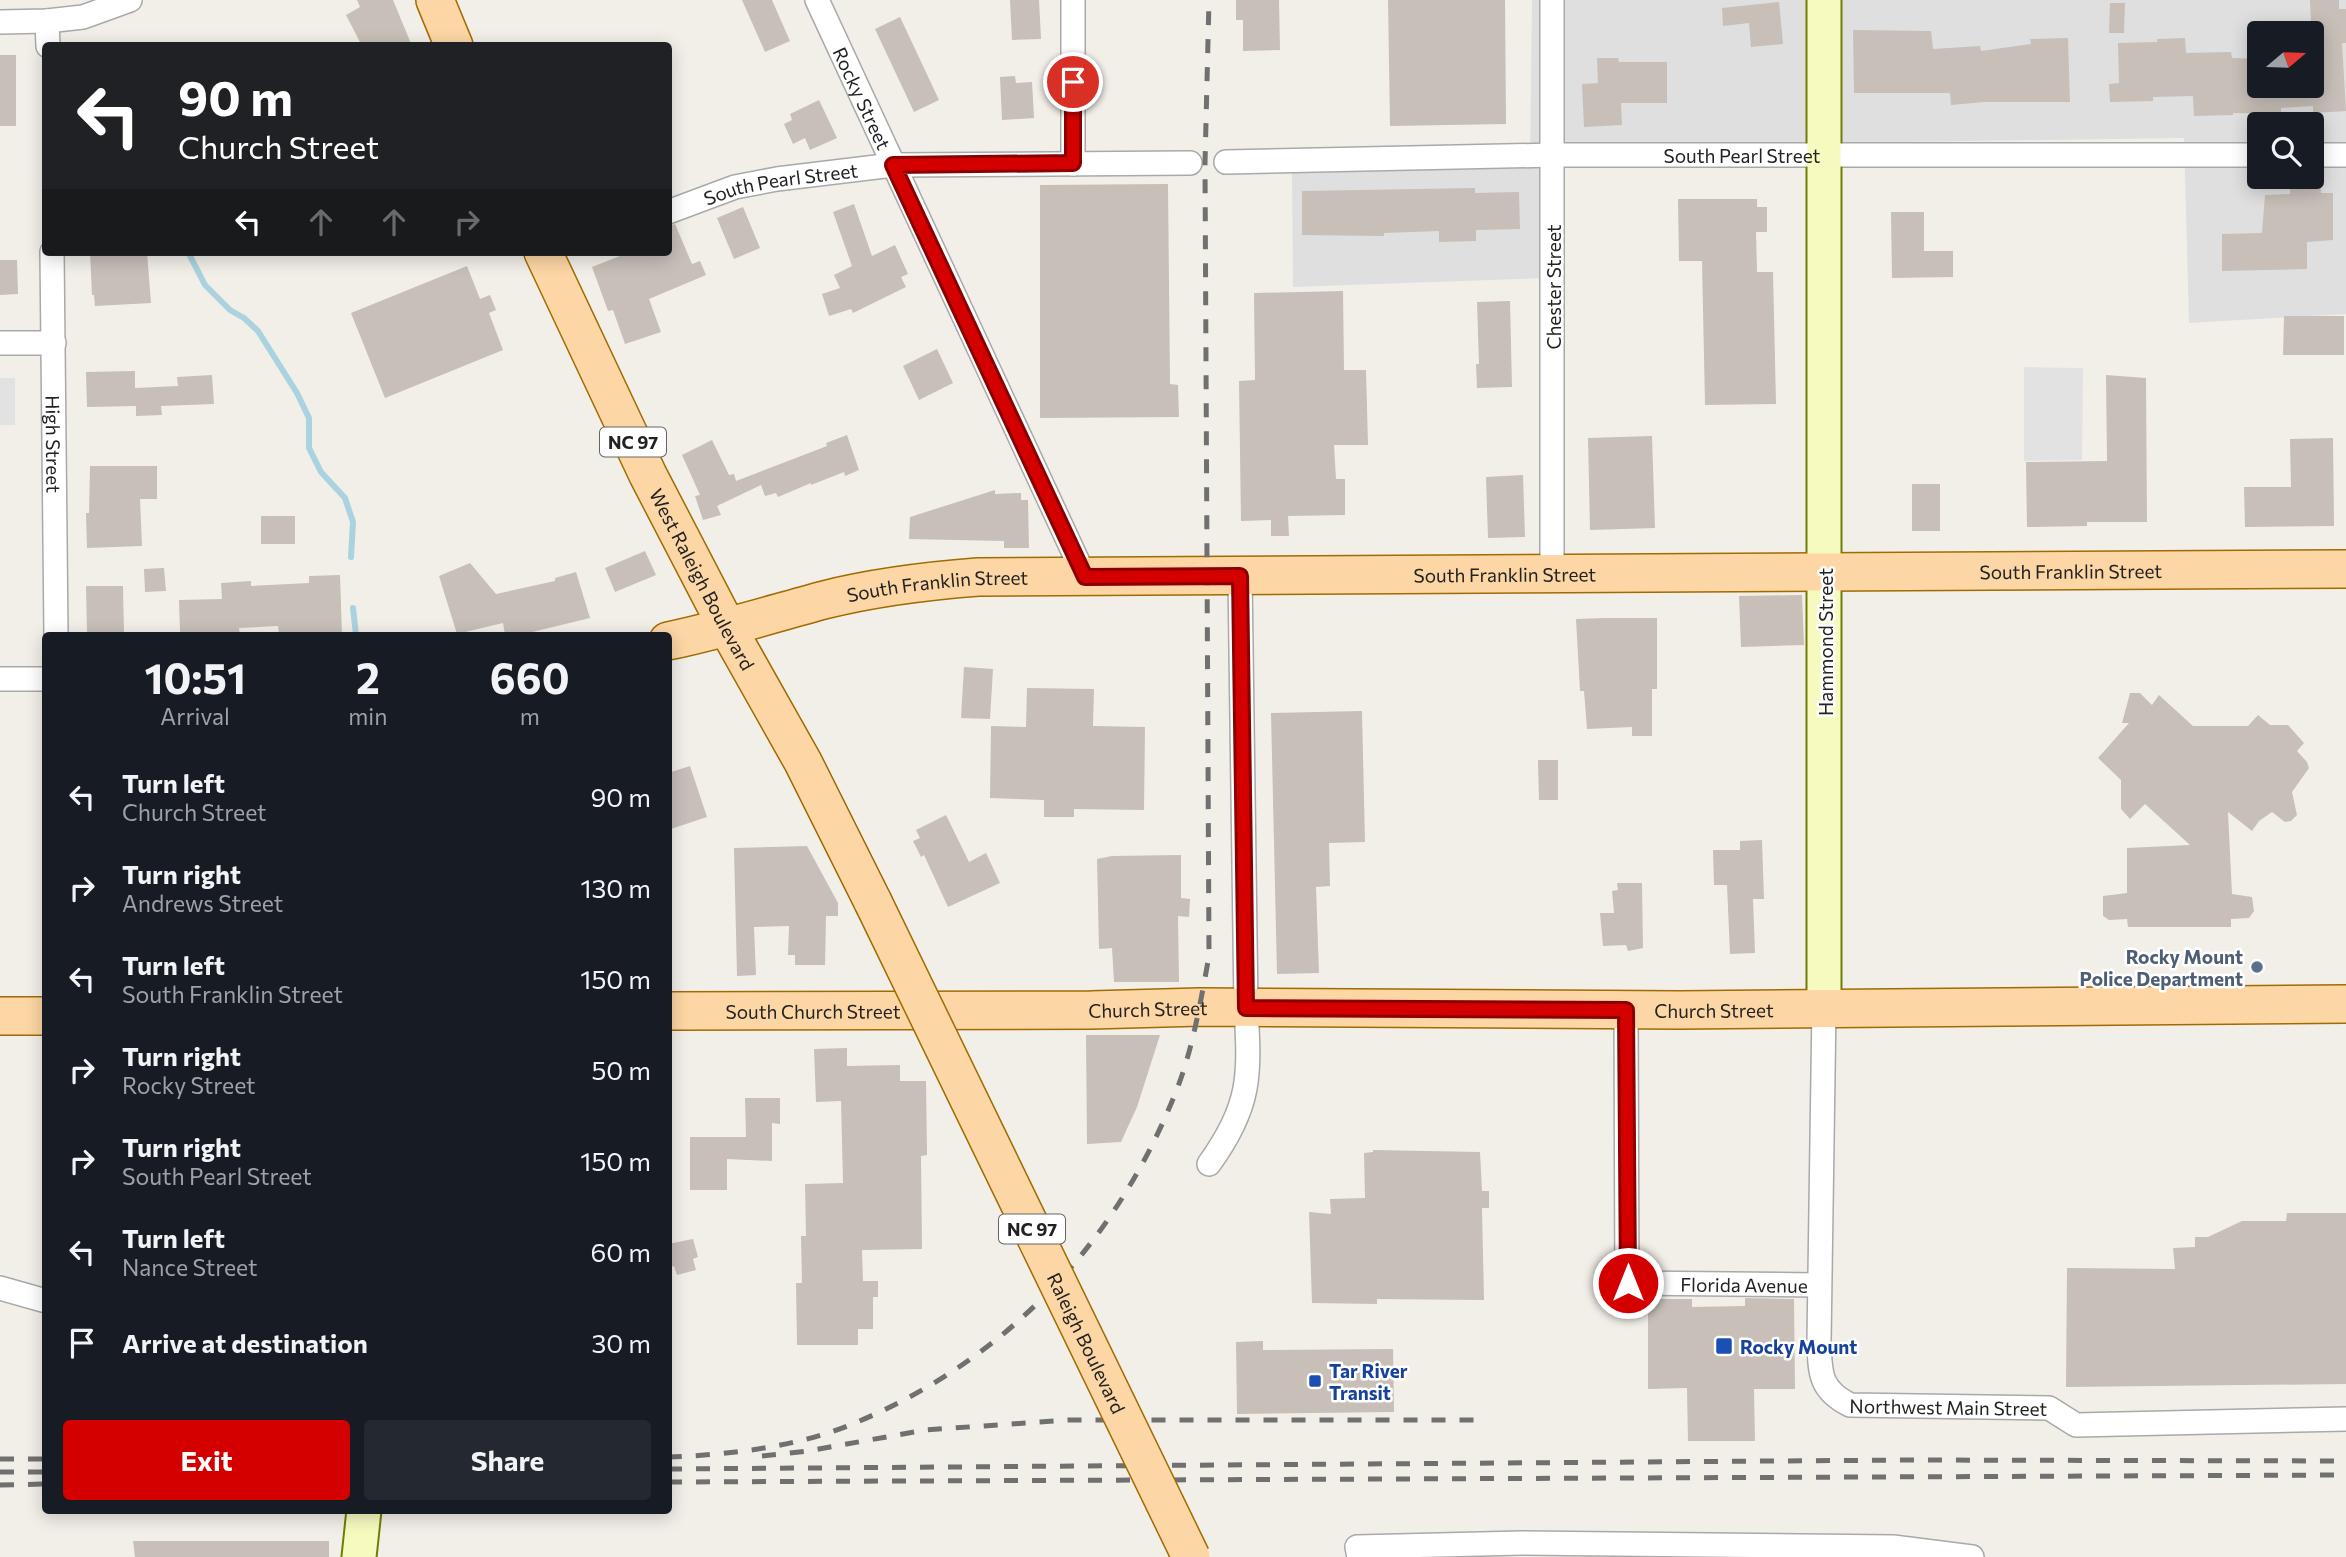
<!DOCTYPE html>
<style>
:root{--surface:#171b24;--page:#242831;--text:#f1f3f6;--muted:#9ea1a6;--accent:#d40000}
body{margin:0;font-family:Commissioner,sans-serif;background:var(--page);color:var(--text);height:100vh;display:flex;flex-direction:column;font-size:26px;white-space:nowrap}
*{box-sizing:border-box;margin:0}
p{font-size:23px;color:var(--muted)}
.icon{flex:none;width:38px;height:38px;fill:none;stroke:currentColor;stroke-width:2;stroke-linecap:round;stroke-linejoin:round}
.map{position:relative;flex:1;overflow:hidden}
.details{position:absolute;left:42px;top:632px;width:630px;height:882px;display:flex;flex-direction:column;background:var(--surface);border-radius:7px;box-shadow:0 4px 18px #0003}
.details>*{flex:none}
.guide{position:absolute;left:42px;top:42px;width:630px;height:214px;border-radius:7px;box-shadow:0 4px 18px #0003;background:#202124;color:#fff;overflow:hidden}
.needle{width:46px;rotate:71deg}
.tools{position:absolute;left:2247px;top:21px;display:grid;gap:14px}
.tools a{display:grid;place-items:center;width:77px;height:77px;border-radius:7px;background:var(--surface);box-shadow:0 4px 18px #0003;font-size:35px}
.pin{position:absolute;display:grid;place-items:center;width:60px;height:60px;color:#fff;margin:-30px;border:4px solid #fff;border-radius:50%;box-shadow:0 2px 7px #0007}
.me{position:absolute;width:77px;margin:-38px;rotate:0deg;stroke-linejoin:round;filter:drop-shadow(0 0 5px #0008)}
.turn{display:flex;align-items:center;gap:24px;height:147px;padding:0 21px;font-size:32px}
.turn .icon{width:91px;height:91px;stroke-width:2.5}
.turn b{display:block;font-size:49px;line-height:60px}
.lanes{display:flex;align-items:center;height:66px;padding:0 21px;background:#0003;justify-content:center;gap:35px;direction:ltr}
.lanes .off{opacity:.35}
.eta{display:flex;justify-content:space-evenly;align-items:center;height:119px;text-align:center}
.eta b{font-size:42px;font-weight:700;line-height:49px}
.action{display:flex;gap:14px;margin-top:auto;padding:14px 21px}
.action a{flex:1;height:80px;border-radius:7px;background:var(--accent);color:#fff;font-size:28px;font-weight:700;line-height:80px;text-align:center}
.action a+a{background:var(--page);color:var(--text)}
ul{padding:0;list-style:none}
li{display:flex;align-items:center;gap:21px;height:91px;padding:0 21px}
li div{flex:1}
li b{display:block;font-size:26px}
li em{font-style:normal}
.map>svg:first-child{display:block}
.residential{fill:#e0dfdf;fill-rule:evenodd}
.parking{fill:#e2e2e2}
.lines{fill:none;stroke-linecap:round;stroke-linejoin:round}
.stream{stroke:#aad3df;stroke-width:6}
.building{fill:#c7bfb8}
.street-casing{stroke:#a9a9a9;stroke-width:26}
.secondary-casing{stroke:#707d05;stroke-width:37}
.primary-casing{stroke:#a06b00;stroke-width:40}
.street{stroke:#fff;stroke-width:23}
.secondary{stroke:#f7fabf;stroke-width:33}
.primary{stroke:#fcd6a4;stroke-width:37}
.rail{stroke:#707070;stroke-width:5;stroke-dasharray:14 14;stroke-linecap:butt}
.primary-bridge-casing{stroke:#a06b00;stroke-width:40;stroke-linecap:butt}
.primary-bridge{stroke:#fcd6a4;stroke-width:37}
.route-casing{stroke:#8a0000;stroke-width:18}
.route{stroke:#d40000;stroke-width:12}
.service-dot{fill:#5c6f8a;stroke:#fff;stroke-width:2.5}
.transit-dot{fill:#1a4fb4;stroke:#fff;stroke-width:2.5}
.labels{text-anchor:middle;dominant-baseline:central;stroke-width:5;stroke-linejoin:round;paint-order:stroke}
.shield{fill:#fff;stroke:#646464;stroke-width:2}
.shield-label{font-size:18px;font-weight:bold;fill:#222}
.street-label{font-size:19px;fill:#222;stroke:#fff}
.service-label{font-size:19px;font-weight:bold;fill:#4e5e75;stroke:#fff;text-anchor:end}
.transit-label{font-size:19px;font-weight:bold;fill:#164399;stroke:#fff;text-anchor:start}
</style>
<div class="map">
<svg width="2346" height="1557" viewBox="0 0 2346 1557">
<rect width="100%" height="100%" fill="#f2efe9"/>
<path class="residential" d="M1532 0H2346V314L2189 323 2184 138 1544 147V278L1293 287 1292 173 1530 168ZM2259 33H2312V86H2259ZM2259 124H2312V177H2259Z"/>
<g class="parking">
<path d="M2024 367 2083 368 2082 460 2024 461Z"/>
<rect x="0" y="378" width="15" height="47"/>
</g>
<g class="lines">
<g class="stream">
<path d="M188 252 205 285 230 310 244 318 258 331 297 393 309 418V448L321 472 345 498 353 522 351 557"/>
<path d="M353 608 356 635"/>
</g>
</g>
<g class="building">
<path d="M357 0H393L412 46H362L346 15 360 7Z"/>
<path d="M742 0H772L790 41 765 52Z"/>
<path d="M1010 0H1039L1041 39 1012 40Z"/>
<path d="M1236 0H1279L1280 50 1243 51V20H1236Z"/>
<path d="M1388 0H1505L1506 124 1390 126Z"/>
<path d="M2310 0H2339V9H2346V43H2342L2346 111 2313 113V106L2281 108V114L2233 113V115L2194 116 2193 96 2153 97V101L2110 102 2109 84 2119 83 2118 43 2157 42V39L2185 38 2186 53 2231 52 2232 58 2259 59V86H2312V82H2324L2322 44H2312Z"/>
<path d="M1779 2 1783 44 1751 47 1749 23 1723 26 1722 8Z"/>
<path d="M2110 3H2125L2124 33H2109Z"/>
<path d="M900 17 939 100 914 112 875 29Z"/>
<path d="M1853 30 1931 31 1933 49 1980 46 1981 51 2031 44 2030 39 2068 38 2070 102H1984L1951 105 1950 93H1854Z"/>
<rect x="0" y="55" width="16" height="71"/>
<path d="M1597 58H1618L1619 62H1667V103H1621L1622 125 1584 127 1582 84 1598 83Z"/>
<path d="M1015 76 1016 83 1032 82 1034 118 1002 120 1000 77Z"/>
<path d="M819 100 837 138 810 150 805 138 793 144 784 124 792 120 790 114Z"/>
<path d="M2304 177H2320L2321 193H2333V240L2307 242V269L2222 271V234L2262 233 2265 195 2290 194V189H2304Z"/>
<path d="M1168 184 1170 384 1178 385 1179 417 1040 418V185Z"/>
<path d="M1475 188V193L1519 192 1520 229 1476 230V241L1439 242V231L1384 233V236L1302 235V191Z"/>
<path d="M1678 199H1757V207H1767V232H1756L1757 272H1773L1776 404 1705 405 1702 261H1679Z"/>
<path d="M854 204 872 256 895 245 908 274 901 277 906 287 853 313 851 309 829 316 822 294 840 288 834 275 852 266 833 212Z"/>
<path d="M743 207 760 248 734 259 717 218Z"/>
<path d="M1891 212H1924V251H1953V277L1892 278Z"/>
<path d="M675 224 692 264 700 261 706 275 649 299 661 332 625 344 613 310 608 311 592 267 630 252H668V226Z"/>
<path d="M90 252H147L151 303 95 306 94 295H92Z"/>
<path d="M0 260H17L18 294 0 295Z"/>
<path d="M467 266 480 299 490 295 496 310 489 313 503 350 385 398 351 313Z"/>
<path d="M1343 291 1344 370H1366L1368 445H1334L1336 479H1345V515L1288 516 1289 536H1271V520L1241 521 1239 381 1255 380 1254 293Z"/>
<path d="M1510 301 1512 387 1477 388 1476 364H1479L1477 302Z"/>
<path d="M2284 316H2344V355H2283Z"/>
<path d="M937 349 953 383 919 400 903 366Z"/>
<path d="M135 371V388L178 386 177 377 212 375 214 404 161 406 162 415 136 416V406L87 407 86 372Z"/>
<path d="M2106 375 2146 378 2147 522H2087V526L2027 527 2026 462 2107 461Z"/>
<path d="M847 435 859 470 845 476 844 472 811 485V483L778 497 776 493 765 496 761 485 717 506 721 515 703 520 695 496 700 495 682 455 712 440 729 475 734 474 736 481 827 446 826 443Z"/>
<path d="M1652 436 1655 528 1590 530 1588 438Z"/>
<path d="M2333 438 2334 526 2245 527 2244 487H2291L2290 439Z"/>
<path d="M90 466H157V499H140L142 546 87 548 86 513H89Z"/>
<path d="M1523 475 1525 537 1488 538 1486 477Z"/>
<rect x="1912" y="484" width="28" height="47"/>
<path d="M995 490V494L1021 493V500H1028L1029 548H1004V541L909 539 910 517Z"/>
<rect x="261" y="516" width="34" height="28"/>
<path d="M645 551 656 575 615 592 605 568Z"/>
<path d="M470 563 496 594 555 581V578L576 572 590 618 520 635H505L503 623 457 634 439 576Z"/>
<path d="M164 568 166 591 145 592 144 569Z"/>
<path d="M340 575 342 635H279L278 626 239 628 240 635H224L223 632H180L179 600 222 599 221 583 251 581V586L309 583V576Z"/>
<path d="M86 586H123L124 634H87Z"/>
<path d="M1802 595 1804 645 1741 647 1739 596Z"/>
<path d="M1606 618H1657V689H1652V736H1632V727L1587 729 1584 691H1580L1576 619Z"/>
<path d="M964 667 993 669 990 719 961 718Z"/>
<path d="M1027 688 1094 689 1093 726 1145 727 1144 810 1074 809V817H1044V800L990 798 991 726 1026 727Z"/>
<path d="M2130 693H2140L2152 705 2159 695 2193 726H2248L2258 715 2270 725H2288L2304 743 2297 751 2307 762 2309 768 2292 792 2297 815 2291 821 2285 822 2272 812 2259 821 2252 831 2228 812 2232 894 2252 897 2254 911 2249 918 2231 919V927H2128L2127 919 2109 920 2103 916V896L2127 893V848L2190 845 2145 804 2130 819 2121 809V780L2098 758 2129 723H2122Z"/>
<path d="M1362 711 1365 842 1329 843 1330 886 1316 887 1319 973 1277 974 1271 713Z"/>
<path d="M1538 760H1558V800H1539Z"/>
<path d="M690 766 707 817 668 830V773Z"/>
<path d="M946 815 969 862 986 853 1000 883 948 907 924 855 921 857 913 841 920 838 916 830Z"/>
<path d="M1762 840 1764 899H1753L1755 953 1730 954 1727 885H1714L1713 850H1740V841Z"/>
<path d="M807 846 838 903V916H826L825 965H795V955H788L789 926 754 927 756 975 737 976 734 848Z"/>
<path d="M1181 855V898L1190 899 1189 917 1178 916 1179 982H1114L1112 948 1099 949 1097 859 1112 856Z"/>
<path d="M1617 883H1642L1643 948 1628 951 1626 945 1603 946 1600 913H1614L1612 891 1618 890Z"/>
<path d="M1086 1035H1160L1137 1107 1121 1142 1087 1144Z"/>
<path d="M847 1048V1066L900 1065V1081H926L927 1155 921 1156 922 1249 862 1250 863 1281H878V1297H873V1329H858V1345H797L796 1283H802L801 1236H806L805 1184 843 1183 841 1101 816 1102 814 1049Z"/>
<path d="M745 1098H780V1124L772 1123V1161L727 1159V1190H690V1137H746Z"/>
<path d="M1373 1150 1480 1152 1482 1191H1489V1208H1482L1484 1300 1377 1299V1304L1312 1303 1309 1212 1331 1214 1330 1199 1365 1198 1364 1153 1373 1152Z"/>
<path d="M2287 1213H2346V1384L2066 1387 2067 1268 2175 1269 2173 1248 2195 1247V1237H2208L2242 1221H2286Z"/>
<path d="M693 1239 698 1257 693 1259 696 1270 677 1275 674 1266 668 1268V1244Z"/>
<path d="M1745 1298 1794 1299 1795 1389H1754L1755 1441H1688L1687 1388 1648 1389V1299H1692V1307L1745 1306Z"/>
<path d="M1263 1341V1350L1393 1349 1394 1412 1237 1414 1236 1342Z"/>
<path d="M133 1541H329V1557H135Z"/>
</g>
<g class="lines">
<g class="street-casing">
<g id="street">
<path id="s1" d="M817 0 1085 577"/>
<path d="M1073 0V164"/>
<path d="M1552 0V574"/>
<path d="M47 21 48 46"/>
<path d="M0 22 47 21 83 17 130 0"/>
<path d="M2312 155H2346"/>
<path id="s2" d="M1226 162 1554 155H2259"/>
<path id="s3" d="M668 212 735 187 777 179 893 165 1190 163"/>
<path id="s4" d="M52 252 56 635"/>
<path d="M0 343H54"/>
<path d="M0 679H46"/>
<path id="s5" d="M1824 1007 1819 1342C1820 1374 1820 1390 1850 1405L2049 1408 2076 1425 2346 1419"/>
<path d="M1626 1010 1627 1297"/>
<path d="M1209 1164C1251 1106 1250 1076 1246 1008L1240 576"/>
<path id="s6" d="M1628 1283 1819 1285"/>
<path d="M0 1288 46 1301"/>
<path d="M1359 1557 1357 1547 1521 1543 1893 1547 1972 1557"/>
</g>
</g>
<g class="secondary-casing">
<g id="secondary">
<path d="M1824 0V1007"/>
<path d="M359 1557 364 1510"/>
</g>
</g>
<g class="primary-casing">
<g id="primary">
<path d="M435 0 454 46"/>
<path id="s7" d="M543 252 648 475 728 629 803 762 873 902"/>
<path id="s8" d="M668 641C721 630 772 614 824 600 875 587 926 581 978 577L2346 569"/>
<path id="s9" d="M668 1011 1091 1010 1200 1007 1680 1010 2346 1004"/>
<path d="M0 1016H46"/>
</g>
</g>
<use href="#street" class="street"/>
<use href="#secondary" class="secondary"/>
<use href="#primary" class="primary"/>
<g class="rail">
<path d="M762 1456 808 1451 925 1430 1068 1420H1484"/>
<path d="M668 1457C728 1455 795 1447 850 1425 1002 1363 1111 1250 1173 1099 1192 1054 1200 1005 1209 956L1205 163 1209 0"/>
<path d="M0 1459H46"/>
<path d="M668 1469 1915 1460 2346 1461"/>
<path d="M0 1472H46"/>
<path d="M668 1482 2346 1475"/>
<path d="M0 1485 46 1484"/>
</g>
<g class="primary-bridge-casing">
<g id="primary-bridge">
<path id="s10" d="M873 902 1191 1557"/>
</g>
</g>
<use href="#primary-bridge" class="primary-bridge"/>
</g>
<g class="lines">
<g class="route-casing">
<path id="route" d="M1073 82V163L893 165 1085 577 1240 576 1246 1008 1626 1010 1628 1283"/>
</g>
<use href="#route" class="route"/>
</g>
<circle class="service-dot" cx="2257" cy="967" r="7"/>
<g class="transit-dot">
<rect x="1715" y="1337" width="18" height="18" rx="3.5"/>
<rect x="1308" y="1374" width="14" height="14" rx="3.5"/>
</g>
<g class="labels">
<g class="shield">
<rect x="600" y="427.5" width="66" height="29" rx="5"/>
<rect x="999" y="1214.5" width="66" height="29" rx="5"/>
</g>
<g class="shield-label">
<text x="633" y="442">NC 97</text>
<text x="1032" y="1229">NC 97</text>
</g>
<g class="street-label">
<text stroke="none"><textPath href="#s1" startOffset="108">Rocky Street</textPath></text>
<text stroke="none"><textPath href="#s2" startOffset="516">South Pearl Street</textPath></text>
<text stroke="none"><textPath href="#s3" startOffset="117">South Pearl Street</textPath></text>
<text transform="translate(1553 287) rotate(-90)">Chester Street</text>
<text stroke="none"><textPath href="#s4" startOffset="192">High Street</textPath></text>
<text stroke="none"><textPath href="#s8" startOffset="1410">South Franklin Street</textPath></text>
<text stroke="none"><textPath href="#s8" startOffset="844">South Franklin Street</textPath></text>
<text stroke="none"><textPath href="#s7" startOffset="364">West Raleigh Boulevard</textPath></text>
<text stroke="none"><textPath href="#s8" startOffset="276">South Franklin Street</textPath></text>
<text transform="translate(1825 642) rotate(-90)">Hammond Street</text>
<text stroke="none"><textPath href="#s9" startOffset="480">Church Street</textPath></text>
<text stroke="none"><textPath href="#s9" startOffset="1046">Church Street</textPath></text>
<text stroke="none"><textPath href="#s9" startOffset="145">South Church Street</textPath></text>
<text stroke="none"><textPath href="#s6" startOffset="116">Florida Avenue</textPath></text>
<text stroke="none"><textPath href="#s10" startOffset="490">Raleigh Boulevard</textPath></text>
<text stroke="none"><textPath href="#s5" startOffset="509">Northwest Main Street</textPath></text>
</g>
<g class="service-label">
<text x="2243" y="956">Rocky Mount<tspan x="2243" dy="22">Police Department</tspan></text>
</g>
<g class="transit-label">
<text x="1740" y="1346">Rocky Mount</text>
<text x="1329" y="1370">Tar River<tspan x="1329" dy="22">Transit</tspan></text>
</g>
</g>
</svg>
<div class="tools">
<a><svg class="needle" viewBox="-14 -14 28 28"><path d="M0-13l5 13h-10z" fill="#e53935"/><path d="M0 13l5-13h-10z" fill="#9ea1a6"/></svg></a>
<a><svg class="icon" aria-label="search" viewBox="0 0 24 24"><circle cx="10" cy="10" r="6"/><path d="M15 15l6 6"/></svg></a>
</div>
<div class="pin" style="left:1073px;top:82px;background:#d93025"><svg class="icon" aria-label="arrive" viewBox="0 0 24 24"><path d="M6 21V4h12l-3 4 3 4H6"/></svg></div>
<svg class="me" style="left:1628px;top:1283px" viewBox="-20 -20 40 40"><circle r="17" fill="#d40000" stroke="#fff" stroke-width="3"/><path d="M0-11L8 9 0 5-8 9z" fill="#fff"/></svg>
<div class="guide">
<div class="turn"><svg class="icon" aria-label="left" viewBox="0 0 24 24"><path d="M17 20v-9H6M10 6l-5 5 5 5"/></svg><div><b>90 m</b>Church Street</div></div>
<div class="lanes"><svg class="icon" aria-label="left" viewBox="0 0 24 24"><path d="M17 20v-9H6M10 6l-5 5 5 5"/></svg><svg class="icon off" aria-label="ahead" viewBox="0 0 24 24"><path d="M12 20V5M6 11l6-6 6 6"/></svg><svg class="icon off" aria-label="ahead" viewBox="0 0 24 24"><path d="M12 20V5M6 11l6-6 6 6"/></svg><svg class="icon off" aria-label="right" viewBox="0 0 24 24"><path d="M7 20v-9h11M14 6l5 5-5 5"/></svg></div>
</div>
<section class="details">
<div class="eta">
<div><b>10:51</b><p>Arrival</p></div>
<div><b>2</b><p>min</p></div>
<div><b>660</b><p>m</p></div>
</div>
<ul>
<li><svg class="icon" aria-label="left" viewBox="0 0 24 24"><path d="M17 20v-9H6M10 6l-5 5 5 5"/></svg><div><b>Turn left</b><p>Church Street</p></div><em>90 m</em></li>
<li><svg class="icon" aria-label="right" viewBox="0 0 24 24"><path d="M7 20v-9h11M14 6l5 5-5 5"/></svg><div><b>Turn right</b><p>Andrews Street</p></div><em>130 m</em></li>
<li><svg class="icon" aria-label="left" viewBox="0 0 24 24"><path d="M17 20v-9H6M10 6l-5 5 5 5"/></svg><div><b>Turn left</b><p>South Franklin Street</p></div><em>150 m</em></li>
<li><svg class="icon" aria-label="right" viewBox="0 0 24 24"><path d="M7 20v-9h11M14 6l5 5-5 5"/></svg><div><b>Turn right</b><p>Rocky Street</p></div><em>50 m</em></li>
<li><svg class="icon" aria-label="right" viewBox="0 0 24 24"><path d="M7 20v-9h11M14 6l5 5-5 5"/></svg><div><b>Turn right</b><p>South Pearl Street</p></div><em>150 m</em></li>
<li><svg class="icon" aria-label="left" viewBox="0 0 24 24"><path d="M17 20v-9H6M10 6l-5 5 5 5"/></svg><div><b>Turn left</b><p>Nance Street</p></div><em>60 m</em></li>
<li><svg class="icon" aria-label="arrive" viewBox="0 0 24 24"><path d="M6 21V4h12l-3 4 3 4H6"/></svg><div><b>Arrive at destination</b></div><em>30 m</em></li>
</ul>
<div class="action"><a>Exit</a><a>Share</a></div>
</section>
</div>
